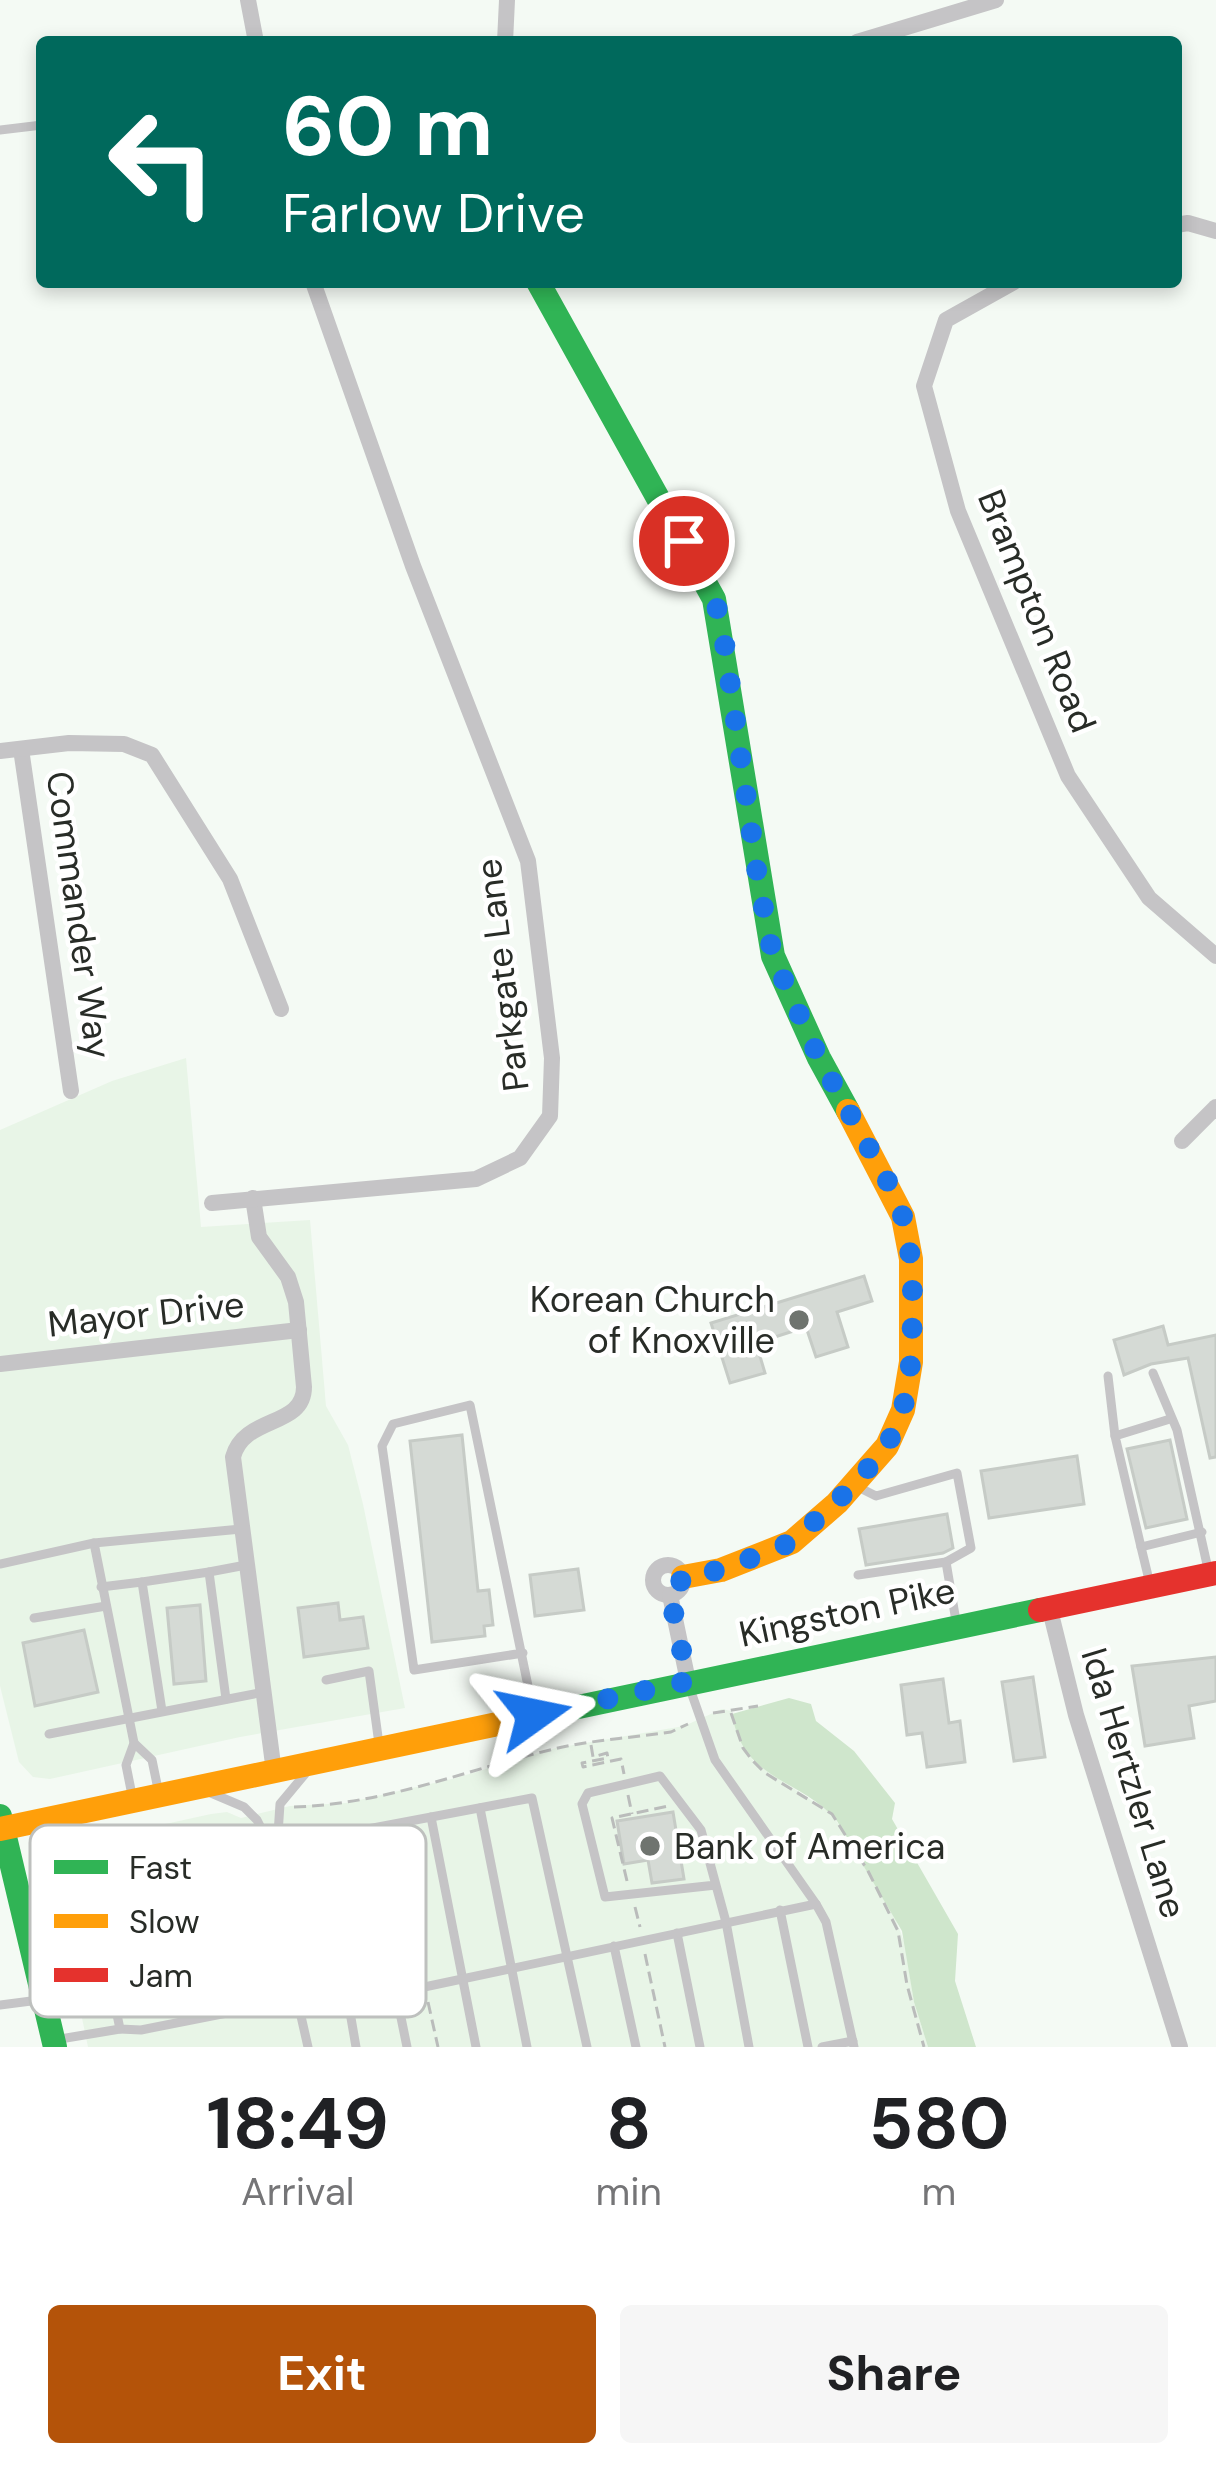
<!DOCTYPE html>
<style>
:root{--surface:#fff;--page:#f6f6f6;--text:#202124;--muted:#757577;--accent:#b45309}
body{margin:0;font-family:"DM Sans",sans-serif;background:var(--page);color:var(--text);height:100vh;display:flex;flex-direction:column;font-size:45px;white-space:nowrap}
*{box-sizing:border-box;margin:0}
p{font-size:39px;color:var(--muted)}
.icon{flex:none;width:66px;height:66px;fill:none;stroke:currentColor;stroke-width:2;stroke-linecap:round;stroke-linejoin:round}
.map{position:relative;height:2047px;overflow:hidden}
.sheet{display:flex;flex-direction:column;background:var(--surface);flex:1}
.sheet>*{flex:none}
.hud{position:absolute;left:36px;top:36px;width:1146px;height:252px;border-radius:12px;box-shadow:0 6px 18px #0003;background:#00695c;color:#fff;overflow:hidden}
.pin{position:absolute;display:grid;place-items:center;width:102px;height:102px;color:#fff;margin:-51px;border:6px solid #fff;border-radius:50%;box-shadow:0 3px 12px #0007}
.me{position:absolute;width:132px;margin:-66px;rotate:78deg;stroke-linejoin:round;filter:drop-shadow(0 0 9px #0008)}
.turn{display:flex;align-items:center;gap:42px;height:252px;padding:0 48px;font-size:54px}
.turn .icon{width:156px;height:156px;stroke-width:2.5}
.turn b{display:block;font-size:84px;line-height:102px}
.eta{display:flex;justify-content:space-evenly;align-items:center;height:204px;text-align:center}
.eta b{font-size:72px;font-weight:700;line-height:84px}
.action{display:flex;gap:24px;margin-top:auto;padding:24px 48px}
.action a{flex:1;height:138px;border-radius:12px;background:var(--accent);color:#fff;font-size:48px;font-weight:700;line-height:138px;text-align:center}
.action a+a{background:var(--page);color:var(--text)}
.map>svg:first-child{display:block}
.built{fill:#e8f5e7}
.green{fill:#cfe6cc}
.building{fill:#d5dad5;stroke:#c6cbc6;stroke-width:3}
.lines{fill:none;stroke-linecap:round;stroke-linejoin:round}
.path{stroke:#babcbb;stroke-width:3;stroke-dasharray:12 6;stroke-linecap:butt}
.lane{stroke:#c5c4c6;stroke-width:9}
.street{stroke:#c5c4c6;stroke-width:16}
.fast{stroke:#30b455;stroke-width:24}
.slow{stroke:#ff9f0a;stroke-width:24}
.jam{stroke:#e5322d;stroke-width:24}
.route{stroke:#1a73e8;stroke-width:21;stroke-dasharray:0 37.8}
.poi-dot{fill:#6f746f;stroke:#fff;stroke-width:4.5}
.labels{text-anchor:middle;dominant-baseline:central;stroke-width:9;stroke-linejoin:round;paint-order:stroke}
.street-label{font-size:36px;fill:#282c27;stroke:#fff}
.poi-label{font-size:36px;fill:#282c27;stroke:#fff;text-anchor:end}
.key{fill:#fff;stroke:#bec0be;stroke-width:3}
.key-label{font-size:33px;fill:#282c27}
</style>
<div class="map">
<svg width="1216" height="2047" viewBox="0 0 1216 2047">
<rect width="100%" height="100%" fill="#f4faf4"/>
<g class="built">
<path d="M186 1058 201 1227 310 1220 326 1406 348 1445 363 1504 405 1708 240 1737 50 1779 33 1777 19 1762 0 1686V1130L112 1081Z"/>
<path d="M722 1709 731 1711 737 1734 754 1762 832 1814 892 1910 905 1944 914 2002 928 2047H88L53 1878 54 1866 65 1846 211 1814 227 1812 241 1818 290 1806 346 1803 456 1778 556 1748 684 1726Z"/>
</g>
<path class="green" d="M789 1698 811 1704 816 1721 854 1751 895 1803 892 1819 958 1934 955 1981 976 2047H928L914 2002 902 1931 837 1821C801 1778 743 1782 732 1714Z"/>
<g class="building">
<path d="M864 1276 872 1301 837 1312 848 1347 816 1357 806 1327 756 1343 765 1373 730 1383 711 1323Z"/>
<path d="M1163 1326 1168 1345 1216 1335V1457L1210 1458 1188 1358 1151 1364 1124 1375 1114 1340Z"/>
<path d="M462 1435 478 1591 489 1590 493 1625 484 1626 485 1636 432 1642 410 1441Z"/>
<path d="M1170 1440 1187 1519 1146 1528 1127 1449Z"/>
<path d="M1077 1456 1084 1504 989 1518 981 1471Z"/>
<path d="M947 1514 953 1548 943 1553 866 1565 859 1529Z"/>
<path d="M578 1569 584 1610 535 1616 530 1575Z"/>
<path d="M338 1603 340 1620 363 1617 368 1648 304 1657 298 1608Z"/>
<path d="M200 1605 206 1681 174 1684 167 1608Z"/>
<path d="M84 1630 98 1692 35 1706 23 1643Z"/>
<path d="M1216 1657V1701L1189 1706 1194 1738 1145 1746 1132 1666Z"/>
<path d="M1033 1677 1045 1757 1014 1761 1002 1682Z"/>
<path d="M943 1679 949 1723 960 1721 965 1762 927 1767 922 1733 907 1735 901 1685Z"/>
<path d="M673 1812 684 1879 652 1883 648 1860 624 1864 617 1821Z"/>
</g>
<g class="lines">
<g class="path">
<path d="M713 1713 758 1706"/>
<path d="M731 1713 743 1748 752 1760 765 1773 832 1814 868 1871 898 1931 907 1985 924 2047"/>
<path d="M591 1745 593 1757 607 1753 608 1758 582 1763 583 1767 621 1759 624 1774"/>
<path d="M628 1795 632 1814"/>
<path d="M294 1807C385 1804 463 1771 550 1750 589 1740 631 1738 671 1732L688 1724"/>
<path d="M393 1838 422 1975"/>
<path d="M627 1881 612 1818 668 1806"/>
<path d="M635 1907 640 1927"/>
<path d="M645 1954 665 2047"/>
<path d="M428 2002 438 2047"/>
</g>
<g class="lane">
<path d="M0 130 42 125"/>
<path d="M1153 1373 1177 1430 1208 1569"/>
<path d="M1108 1376 1115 1436"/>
<path d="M1170 1419 1115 1436 1141 1547 1202 1532"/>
<path d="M856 1486 876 1496 957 1473 971 1548 946 1562"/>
<path d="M94 1543 134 1743 126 1765 132 1795"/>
<path d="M1141 1547 1149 1580"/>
<path d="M0 1564 94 1543 241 1529"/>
<path d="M209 1572 246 1565"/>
<path d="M858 1575 946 1562 956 1621"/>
<path d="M101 1587 142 1582"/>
<path d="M34 1618 106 1606"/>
<path d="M523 1653 414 1670 382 1446 393 1424 470 1405 534 1715"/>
<path d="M326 1680 369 1671 379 1744"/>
<path d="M162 1711 142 1582 209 1572 226 1699"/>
<path d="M49 1734 264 1692"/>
<path d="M134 1743 152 1760 158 1789"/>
<path d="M211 1793 244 1807 257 1820 270 1846 275 1902 308 2047"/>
<path d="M480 1808 527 2047"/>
<path d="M431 1817 476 2047"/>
<path d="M270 1846 278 1834 280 1804 305 1774"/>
<path d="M222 1852 247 1985 242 2010 141 2030 120 2029 96 1913 94 1890 103 1877 248 1846H270"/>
<path d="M716 1885 605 1897 582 1804 588 1793 660 1776 701 1830 726 1922 749 2047"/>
<path d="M816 1904 826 1922 854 2047"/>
<path d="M780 1910 808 2047"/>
<path d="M677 1933 700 2047"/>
<path d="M614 1946 636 2047"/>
<path d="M0 2005 39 2000"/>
<path d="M301 2012 396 1993 365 1830"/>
<path d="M54 2040 120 2029"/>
<path d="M356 2047 320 1838 532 1798 587 2047"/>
<path d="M407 2047 396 1993 816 1904 715 1760 689 1686"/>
<path d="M822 2047 853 2041"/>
</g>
<g class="street">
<path d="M248 0 256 42"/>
<path d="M505 42 507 0"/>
<path d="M857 42 996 0"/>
<path d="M1176 225 1188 223 1216 231"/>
<path d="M1014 282 946 320 924 386 958 511 1068 776 1149 898 1216 956"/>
<path d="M21 749 71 1091"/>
<path d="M0 751 69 743 124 744 152 755 230 879 281 1009"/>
<path d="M1182 1141 1216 1107"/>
<path d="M253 1198 259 1237 288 1277 296 1302 304 1387C304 1428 244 1415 233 1457L274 1772"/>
<path d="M212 1203 476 1179 520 1158 550 1116 552 1058 528 861 413 566 313 282"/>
<path d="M0 1364 299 1330"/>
<circle cx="668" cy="1580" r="15"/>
<path d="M670 1595 688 1681"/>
<path d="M1049 1606 1076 1715 1180 2047"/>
</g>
<g class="fast">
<path d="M538 282 714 599 773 956 819 1058 848 1111"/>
<path d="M545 1714 1040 1610"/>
<path d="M0 1816 55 2047"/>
</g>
<g class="slow">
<path d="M683 1577 721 1570 792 1542 837 1503 887 1446 903 1410 911 1362V1259L903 1217 848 1111"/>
<path d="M0 1829 545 1714"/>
</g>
<path class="jam" d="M1040 1610 1216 1573"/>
</g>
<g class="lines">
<path class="route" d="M534 1715 688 1681 670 1595 679 1589 682 1576 721 1570 792 1542 854 1485 887 1446 903 1410 911 1362 913 1303 911 1259 903 1217 887 1180 819 1058 773 956 758 879 724 640 715 599 684 541"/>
</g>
<g class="poi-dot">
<circle cx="799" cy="1320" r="12"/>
<circle cx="650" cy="1846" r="12"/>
</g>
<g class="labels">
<g class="street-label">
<text transform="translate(1037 611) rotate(68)">Brampton Road</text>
<text transform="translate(79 915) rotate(82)">Commander Way</text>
<text transform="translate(502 975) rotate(-97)">Parkgate Lane</text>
<text transform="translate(146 1314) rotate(-6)">Mayor Drive</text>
<text transform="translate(847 1612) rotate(-12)">Kingston Pike</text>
<text transform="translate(1134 1783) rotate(73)">Ida Hertzler Lane</text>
</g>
<g class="poi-label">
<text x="775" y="1299">Korean Church<tspan x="775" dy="41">of Knoxville</tspan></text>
<text x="674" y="1846" text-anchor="start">Bank of America</text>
</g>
</g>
<rect x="30" y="1825" width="396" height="192" rx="18" class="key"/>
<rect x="54" y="1860" width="54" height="14" fill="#30b455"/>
<rect x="54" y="1914" width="54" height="14" fill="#ff9f0a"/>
<rect x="54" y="1968" width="54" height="14" fill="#e5322d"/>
<g class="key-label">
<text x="129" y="1879">Fast</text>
<text x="129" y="1933">Slow</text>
<text x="129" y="1987">Jam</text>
</g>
</svg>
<div class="pin" style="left:684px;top:541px;background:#d93025"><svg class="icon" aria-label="arrive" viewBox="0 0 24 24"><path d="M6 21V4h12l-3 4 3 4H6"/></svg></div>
<svg class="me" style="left:534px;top:1715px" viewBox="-20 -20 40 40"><path d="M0-17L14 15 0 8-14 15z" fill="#1a73e8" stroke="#fff" stroke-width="4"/></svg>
<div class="hud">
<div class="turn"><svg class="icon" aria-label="left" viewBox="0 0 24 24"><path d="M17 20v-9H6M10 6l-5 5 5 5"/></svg><div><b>60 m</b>Farlow Drive</div></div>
</div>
</div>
<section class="sheet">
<div class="eta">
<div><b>18:49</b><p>Arrival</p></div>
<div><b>8</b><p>min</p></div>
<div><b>580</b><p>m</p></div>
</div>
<div class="action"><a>Exit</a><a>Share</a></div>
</section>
